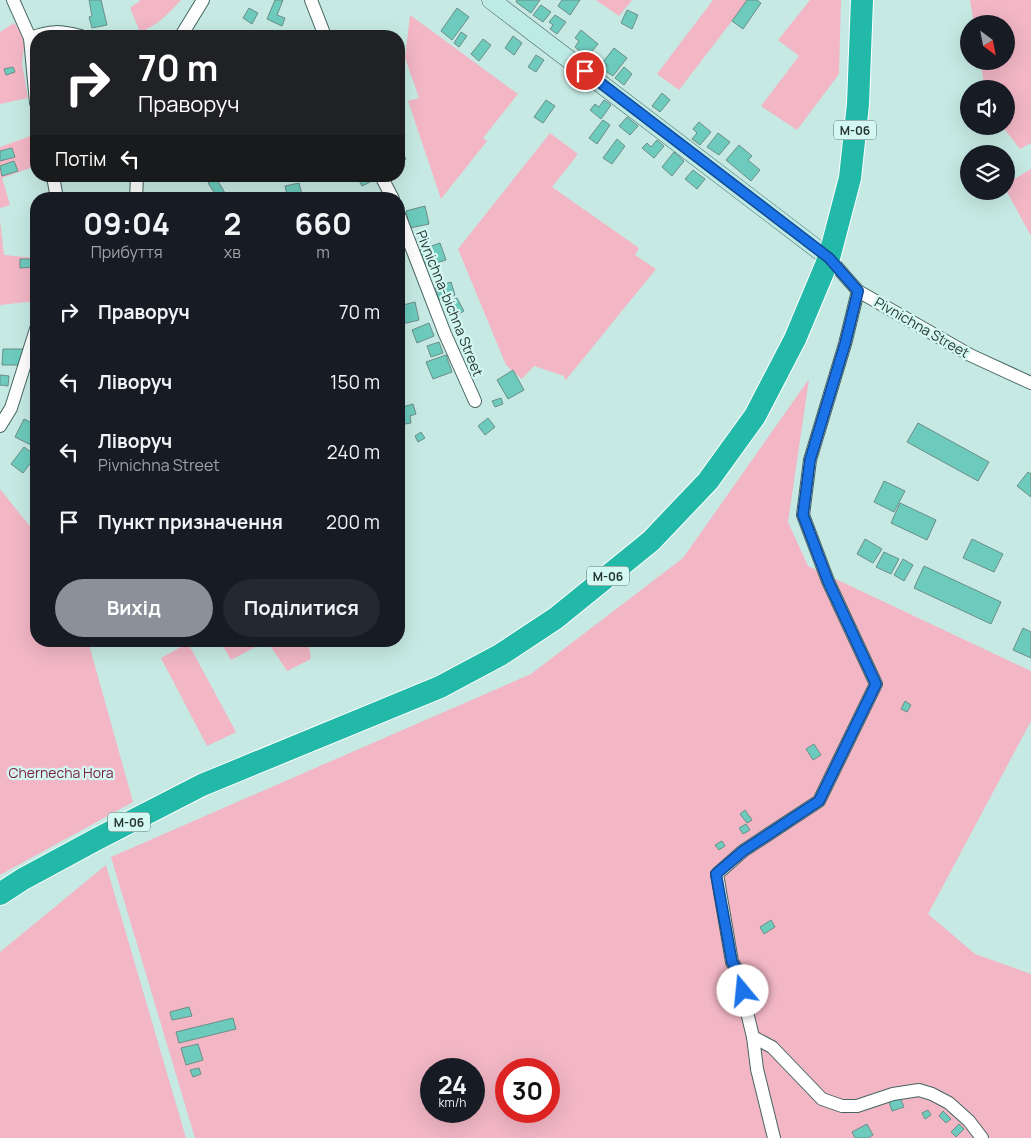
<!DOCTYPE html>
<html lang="uk">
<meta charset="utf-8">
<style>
:root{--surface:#171b24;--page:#242831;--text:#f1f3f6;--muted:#9ea1a6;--accent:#8c9099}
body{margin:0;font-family:Manrope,sans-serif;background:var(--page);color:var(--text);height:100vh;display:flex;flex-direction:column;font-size:19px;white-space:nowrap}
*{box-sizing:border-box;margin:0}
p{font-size:16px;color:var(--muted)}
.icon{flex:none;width:28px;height:28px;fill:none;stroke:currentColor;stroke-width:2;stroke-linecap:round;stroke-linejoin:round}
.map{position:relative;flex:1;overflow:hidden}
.sheet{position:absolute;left:30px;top:192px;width:375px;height:455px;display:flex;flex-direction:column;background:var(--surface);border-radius:20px;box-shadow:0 5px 20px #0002}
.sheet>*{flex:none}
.hud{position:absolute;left:30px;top:30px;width:375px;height:152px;border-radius:20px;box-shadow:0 5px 20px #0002;background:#202124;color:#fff;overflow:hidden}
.needle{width:32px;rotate:148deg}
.fabs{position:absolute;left:960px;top:15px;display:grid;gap:10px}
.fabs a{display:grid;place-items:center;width:55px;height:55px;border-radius:50%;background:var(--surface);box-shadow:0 5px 20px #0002;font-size:25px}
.speed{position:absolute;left:420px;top:1058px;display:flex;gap:10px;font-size:25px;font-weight:700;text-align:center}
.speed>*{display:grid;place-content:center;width:65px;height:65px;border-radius:50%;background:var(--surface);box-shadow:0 5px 20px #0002;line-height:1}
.speed small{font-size:12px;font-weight:400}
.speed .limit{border:8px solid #d22;background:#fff;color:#111}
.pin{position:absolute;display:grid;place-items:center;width:42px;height:42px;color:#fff;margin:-21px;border:2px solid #fff;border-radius:50%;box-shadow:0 1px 5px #0007}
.me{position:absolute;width:55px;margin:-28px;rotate:343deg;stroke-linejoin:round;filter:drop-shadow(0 0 4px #0008)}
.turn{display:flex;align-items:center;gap:18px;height:105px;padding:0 25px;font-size:22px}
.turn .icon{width:65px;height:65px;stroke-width:2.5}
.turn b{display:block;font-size:35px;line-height:42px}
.then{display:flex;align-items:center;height:48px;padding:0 25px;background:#0003;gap:10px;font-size:19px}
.eta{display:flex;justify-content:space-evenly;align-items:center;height:85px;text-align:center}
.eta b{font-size:30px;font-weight:700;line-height:35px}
.primary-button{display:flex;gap:10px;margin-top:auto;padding:10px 25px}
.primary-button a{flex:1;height:58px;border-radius:30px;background:var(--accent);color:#fff;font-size:20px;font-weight:700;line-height:58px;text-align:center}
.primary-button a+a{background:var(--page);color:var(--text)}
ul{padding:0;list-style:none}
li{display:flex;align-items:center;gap:15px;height:70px;padding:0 25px}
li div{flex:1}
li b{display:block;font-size:19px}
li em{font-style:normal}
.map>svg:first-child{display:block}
.green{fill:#f2b6c5;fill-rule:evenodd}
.building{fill:#6ccbbd;stroke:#6c8d87}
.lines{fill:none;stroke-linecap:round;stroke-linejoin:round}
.street-casing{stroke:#456560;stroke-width:14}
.secondary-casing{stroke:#456560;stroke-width:19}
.highway-casing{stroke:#fff;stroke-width:24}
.street{stroke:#fff;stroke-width:12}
.secondary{stroke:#bdeae5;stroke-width:18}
.highway{stroke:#22b9a8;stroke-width:22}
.route-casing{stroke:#114b97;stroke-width:12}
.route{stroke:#1a73e8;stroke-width:9}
.labels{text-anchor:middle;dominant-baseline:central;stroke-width:4.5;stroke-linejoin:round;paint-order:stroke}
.shield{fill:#d3f7f1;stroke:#5b6f6b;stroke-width:1}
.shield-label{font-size:12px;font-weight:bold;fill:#273532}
.street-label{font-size:14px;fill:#273532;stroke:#d3f7f1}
.park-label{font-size:14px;fill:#792242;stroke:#d3f7f1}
</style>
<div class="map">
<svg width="1031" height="1138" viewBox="0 0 1031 1138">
<rect width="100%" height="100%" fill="#c6eae3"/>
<g class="green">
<path d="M141 0H181C169 13 157 26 140 32L130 8Z"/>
<path d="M596 0H632L619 16Z"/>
<path d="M713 0H748L679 90 657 74Z"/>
<path d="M810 0H841L839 74 797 130 761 106 799 56 778 40Z"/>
<path d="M970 0H1031V143L1020 149 1002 126H1006V89H985L980 61H1006V24H974Z"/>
<path d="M410 15 518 94 483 138 487 141 441 199 408 101 419 98 405 58Z"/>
<path d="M14 23 25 37 22 64 28 98 0 104V32Z"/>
<path d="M550 133 578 154 552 187 639 248 635 255 656 269 565 381 564 376 534 366 522 379 506 365 458 249Z"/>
<path d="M36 134V166L2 178 10 205 0 208V147Z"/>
<path d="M1031 169V236L1006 190V184Z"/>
<path d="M0 220 4 255 36 258V301L0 305Z"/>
<path d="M809 379 788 522 808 566 1031 671V721L928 914 975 954 1031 974V1138H195L111 857 531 674 683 558ZM431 1069H474V1111H431ZM506 1069H549V1111H506Z"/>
<path d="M0 489 36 534V641H88L133 802 0 875Z"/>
<path d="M220 641H266L231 660Z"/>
<path d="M267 641H308L311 659 287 671Z"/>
<path d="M188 643 236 732 207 746 161 658Z"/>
<path d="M106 865 186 1138H0V952Z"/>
</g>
<g class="building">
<path d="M89 0H101L107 25 92 28 89 17 92 16Z"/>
<path d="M275 0H283L277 15 285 18 282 26 267 19Z"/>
<path d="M517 0H540L531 13 516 2Z"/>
<path d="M562 0H580L570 15 558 6Z"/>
<path d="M747 0H757L761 3 743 29 732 21Z"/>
<path d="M541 5 551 12 543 22 533 15Z"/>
<path d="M249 8 258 13 252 24 243 18Z"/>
<path d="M457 8 469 17 452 40 441 31Z"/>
<path d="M627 10 638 15 632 29 621 23Z"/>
<path d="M555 15 566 22 557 34 550 29 553 25 549 22Z"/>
<path d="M581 30 598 44 587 57 575 47 579 41 575 38Z"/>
<path d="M461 32 467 36 459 47 454 43Z"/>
<path d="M513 36 522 43 514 55 505 48Z"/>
<path d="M483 39 491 45 479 61 471 54Z"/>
<path d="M614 48 627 58 613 76 604 70 607 65 603 62Z"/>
<path d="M536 55 544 60 536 72 528 67Z"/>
<path d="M13 67 15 72 6 75 4 69Z"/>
<path d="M624 67 632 74 624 85 615 78Z"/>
<path d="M662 93 670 100 660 112 652 106Z"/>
<path d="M546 100 555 106 543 123 534 117Z"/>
<path d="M604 100 611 105 601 119 590 110 595 104 599 107Z"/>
<path d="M627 117 638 126 630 135 619 126Z"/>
<path d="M603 120 610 125 597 144 589 138Z"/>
<path d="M699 122 711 132 700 145 692 139 697 133 693 129Z"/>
<path d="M718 133 730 142 719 155 707 147Z"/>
<path d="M617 139 625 146 612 164 603 158Z"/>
<path d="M657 140 664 146 654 158 642 148 647 143 651 147Z"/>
<path d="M739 145 752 156 748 160 760 170 751 181 726 160Z"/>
<path d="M399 146 406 159 399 163Z"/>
<path d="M12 148 15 157 0 161V151Z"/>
<path d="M674 152 684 161 672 176 662 167Z"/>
<path d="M14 161 18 171 2 176 0 166Z"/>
<path d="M693 170 705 179 697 189 685 179Z"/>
<path d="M360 176H370L372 181 362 186 357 177Z"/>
<path d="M216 178 225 193 217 197 208 183Z"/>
<path d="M299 183 303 198 288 199 285 186Z"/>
<path d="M425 206 429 224 410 228 406 211Z"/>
<path d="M440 243 446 260 426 266 420 250Z"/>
<path d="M20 259H34V267L20 268Z"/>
<path d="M451 282 455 295 439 300 435 287Z"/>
<path d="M457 298 464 311 454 317 447 303Z"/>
<path d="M415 302 419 320 402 324 399 306Z"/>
<path d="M429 323 434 336 417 343 412 330Z"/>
<path d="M439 342 443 353 431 357 427 346Z"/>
<path d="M3 349H24L23 365H2Z"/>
<path d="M446 355 452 372 433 379 426 362Z"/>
<path d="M513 370 524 390 508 399 497 380Z"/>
<path d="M0 375 9 376 8 386 0 385Z"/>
<path d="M501 398 503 404 495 407 492 401Z"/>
<path d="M413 404 416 414 410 416 411 423 399 425V408Z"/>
<path d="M488 418 495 427 485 435 478 426Z"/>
<path d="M24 419 36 425V439L33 446 15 437Z"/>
<path d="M918 423 989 462 978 481 907 442Z"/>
<path d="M421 432 425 438 418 442 415 436Z"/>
<path d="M24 447 36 456 23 473 11 464Z"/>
<path d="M1028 472 1031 474V497L1017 486Z"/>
<path d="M884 481 905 491 894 512 874 502Z"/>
<path d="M900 503 936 520 927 540 891 523Z"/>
<path d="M865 539 882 549 873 563 857 554Z"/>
<path d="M972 539 1003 554 994 572 963 558Z"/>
<path d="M884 552 899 559 891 574 876 567Z"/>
<path d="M903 559 913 565 904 581 894 575Z"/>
<path d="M924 566 1001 602 991 624 914 588Z"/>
<path d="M1023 628 1031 632V658L1013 650Z"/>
<path d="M905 701 911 705 907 712 901 709Z"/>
<path d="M814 744 821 755 813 760 806 749Z"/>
<path d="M745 810 752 820 747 823 740 814Z"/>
<path d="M746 824 750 830 743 834 739 828Z"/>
<path d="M722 841 725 846 719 850 715 845Z"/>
<path d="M771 920 775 927 764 934 760 927Z"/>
<path d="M189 1007 192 1016 172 1020 170 1012Z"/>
<path d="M233 1018 236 1029 179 1043 176 1032Z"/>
<path d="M198 1044 203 1060 186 1065 181 1048Z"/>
<path d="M199 1068 201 1074 193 1077 190 1070Z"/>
<path d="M899 1095 904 1107 892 1111 888 1099Z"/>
<path d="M928 1110 931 1115 925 1119 922 1113Z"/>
<path d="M943 1111 951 1119 946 1123 939 1116Z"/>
<path d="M867 1124 873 1135 868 1138H855L852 1132Z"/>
<path d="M959 1124 964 1129 956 1137 951 1132Z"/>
</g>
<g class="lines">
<g class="street-casing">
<g id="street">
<path d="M13 0 30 38C51 30 59 31 81 36"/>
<path d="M311 0 325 36"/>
<path d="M181 36 203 0"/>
<path d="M30 38 36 103"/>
<path d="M53 176 57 199"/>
<path d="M381 176 393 199"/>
<path d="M136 199 137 176"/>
<path d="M399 215 445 334 475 401"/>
<path d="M829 258 858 291 970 355 1031 383"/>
<path d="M0 426 11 408 36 329"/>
<path d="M753 1037 772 1047 822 1099 842 1106H857L893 1094 919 1090 932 1094 949 1103 969 1121 982 1138"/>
<path d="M774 1138 757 1069 753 1037 746 1008 740 974 732 962 717 874 743 851 819 801 876 684 828 581 803 515 810 460 845 344 858 291"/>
</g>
</g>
<g class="secondary-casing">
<path id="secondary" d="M491 0 829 258"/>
</g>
<g class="highway-casing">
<path id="highway" d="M0 894 23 879 97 839 202 785 440 687 500 655 556 618 651 541 708 481 755 416 795 339 829 258 850 178 858 104 862 0"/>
</g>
<use href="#street" class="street"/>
<use href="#secondary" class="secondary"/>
<use href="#highway" class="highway"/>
</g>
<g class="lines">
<g class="route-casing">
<path id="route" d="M585 71 829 258 858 291 845 344 810 460 803 515 828 581 876 684 819 801 743 851 716 874 732 962 740 974 743 991"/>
</g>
<use href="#route" class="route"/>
</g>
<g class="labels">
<g class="shield">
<rect x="834" y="120.5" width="42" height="19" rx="4"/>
<rect x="587" y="566.5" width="42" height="19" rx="4"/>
<rect x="108" y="812.5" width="42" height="19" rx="4"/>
</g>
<g class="shield-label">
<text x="855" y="130">М-06</text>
<text x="608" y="576">М-06</text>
<text x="129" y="822">М-06</text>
</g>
<g class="street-label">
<text transform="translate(450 303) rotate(68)">Pivnichna-bichna Street</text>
<text transform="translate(922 327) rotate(30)">Pivnichna Street</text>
</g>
<g class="park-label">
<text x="61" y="772">Chernecha Hora</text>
</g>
</g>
</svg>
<div class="fabs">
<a><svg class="needle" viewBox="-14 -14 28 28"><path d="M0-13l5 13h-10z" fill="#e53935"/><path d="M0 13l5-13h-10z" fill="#9ea1a6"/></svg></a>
<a><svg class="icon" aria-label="sound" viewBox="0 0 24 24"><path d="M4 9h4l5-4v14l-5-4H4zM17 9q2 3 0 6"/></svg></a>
<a><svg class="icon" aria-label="layers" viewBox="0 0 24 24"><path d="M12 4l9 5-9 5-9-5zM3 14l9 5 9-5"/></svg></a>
</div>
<div class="speed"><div>24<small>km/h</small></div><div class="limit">30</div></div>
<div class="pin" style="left:585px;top:71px;background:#d93025"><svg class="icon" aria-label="arrive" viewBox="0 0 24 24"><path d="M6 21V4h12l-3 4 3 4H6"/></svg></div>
<svg class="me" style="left:743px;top:991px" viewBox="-20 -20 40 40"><circle r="19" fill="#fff"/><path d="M0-13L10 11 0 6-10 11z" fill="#1a73e8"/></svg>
<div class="hud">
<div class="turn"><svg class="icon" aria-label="right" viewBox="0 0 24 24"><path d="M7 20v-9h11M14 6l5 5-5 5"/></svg><div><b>70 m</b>Праворуч</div></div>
<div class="then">Потім<svg class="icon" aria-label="left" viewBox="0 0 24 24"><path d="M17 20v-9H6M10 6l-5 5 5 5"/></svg></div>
</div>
<section class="sheet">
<div class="eta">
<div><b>09:04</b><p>Прибуття</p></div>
<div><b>2</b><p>хв</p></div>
<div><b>660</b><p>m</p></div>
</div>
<ul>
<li><svg class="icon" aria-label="right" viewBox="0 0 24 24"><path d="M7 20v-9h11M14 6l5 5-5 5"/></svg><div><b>Праворуч</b></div><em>70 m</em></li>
<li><svg class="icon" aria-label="left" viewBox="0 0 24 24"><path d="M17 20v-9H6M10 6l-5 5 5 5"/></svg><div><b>Ліворуч</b></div><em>150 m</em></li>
<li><svg class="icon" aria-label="left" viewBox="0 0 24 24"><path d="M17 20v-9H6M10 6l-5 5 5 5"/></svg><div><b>Ліворуч</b><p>Pivnichna Street</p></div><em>240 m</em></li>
<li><svg class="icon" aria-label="arrive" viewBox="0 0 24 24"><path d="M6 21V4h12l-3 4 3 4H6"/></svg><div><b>Пункт призначення</b></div><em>200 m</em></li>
</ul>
<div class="primary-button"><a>Вихід</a><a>Поділитися</a></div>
</section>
</div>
